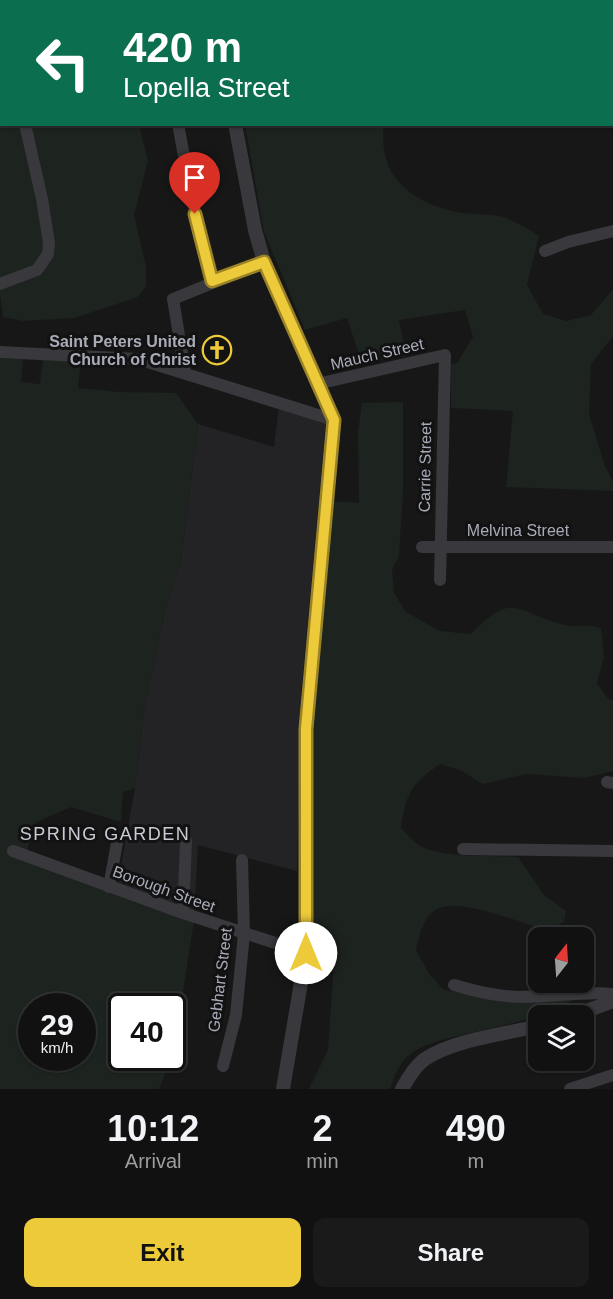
<!DOCTYPE html>
<style>
:root{--surface:#111112;--page:#1a1a1b;--text:#f1f3f6;--muted:#9c9d9f;--line:#303132;--accent:#edca3a}
body{margin:0;font-family:Helvetica,sans-serif;background:var(--page);color:var(--text);height:100vh;display:flex;flex-direction:column;font-size:22px;white-space:nowrap}
*{box-sizing:border-box;margin:0}
p{font-size:20px;color:var(--muted)}
.icon{flex:none;width:33px;height:33px;fill:none;stroke:currentColor;stroke-width:2;stroke-linecap:round;stroke-linejoin:round}
.map{position:relative;height:1089px;overflow:hidden}
.panel{display:flex;flex-direction:column;background:var(--surface);flex:1}
.panel>*{flex:none}
.hud{position:absolute;left:0px;top:0px;width:614px;height:126px;box-shadow:0 2px 4px #0004,0 0 0 2px var(--line);background:#0b6e4f;color:#fff;overflow:hidden}
.needle{width:39px;rotate:17deg}
.controls{position:absolute;left:528px;top:927px;display:grid;gap:12px}
.controls a{display:grid;place-items:center;width:66px;height:66px;border-radius:12px;background:var(--surface);box-shadow:0 2px 4px #0004,0 0 0 2px var(--line);font-size:30px}
.speed{position:absolute;left:18px;top:993px;display:flex;gap:12px;font-size:30px;font-weight:700;text-align:center}
.speed>*{display:grid;place-content:center;width:78px;height:78px;border-radius:50%;background:var(--surface);box-shadow:0 2px 4px #0004,0 0 0 2px var(--line);line-height:1}
.speed small{font-size:15px;font-weight:400}
.speed .limit{border:3px solid #111;border-radius:9px;background:#fff;color:#111}
.pin{position:absolute;display:grid;place-items:center;width:51px;height:51px;color:#fff;margin:-62px -26px;border-radius:50% 50% 50% 0;rotate:-45deg;box-shadow:0 0 6px #0007}
.pin .icon{rotate:45deg}
.me{position:absolute;width:66px;margin:-33px;rotate:0deg;stroke-linejoin:round;filter:drop-shadow(0 0 4px #0008)}
.turn{display:flex;align-items:center;gap:21px;height:126px;padding:0 24px;font-size:27px}
.turn .icon{width:78px;height:78px;stroke-width:2.5}
.turn b{display:block;font-size:42px;line-height:51px}
.eta{display:flex;justify-content:space-evenly;align-items:center;height:102px;text-align:center}
.eta b{font-size:36px;font-weight:700;line-height:42px}
.action{display:flex;gap:12px;margin-top:auto;padding:12px 24px}
.action a{flex:1;height:69px;border-radius:12px;background:var(--accent);color:#111;font-size:24px;font-weight:700;line-height:69px;text-align:center}
.action a+a{background:var(--page);color:var(--text)}
.map>svg:first-child{display:block}
.built{fill:#232325}
.green{fill:#1d231f;fill-rule:evenodd}
.lines{fill:none;stroke-linecap:round;stroke-linejoin:round}
.minor{stroke:#38383d;stroke-width:12}
.tertiary{stroke:#38383d;stroke-width:14}
.route-casing{stroke:#9a8326;stroke-width:15}
.route{stroke:#edca3a;stroke-width:10}
.labels{text-anchor:middle;dominant-baseline:central;stroke-width:6;stroke-linejoin:round;paint-order:stroke}
.poi-label{font-size:16px;font-weight:bold;fill:#a9acb8;stroke:#121213;text-anchor:end}
.street-label{font-size:16px;fill:#a9acb8;stroke:#121213}
.neighbourhood-label{font-size:18px;letter-spacing:1.5px;fill:#cacbd4;stroke:#121213}
</style>
<div class="map">
<svg width="613" height="1089" viewBox="0 0 613 1089">
<rect width="100%" height="100%" fill="#171718"/>
<path class="built" d="M279 407 326 422 301 695 297 871 198 845 194 917 116 894 135 788 144 709 166 607 181 559 198 424 274 447Z"/>
<g class="green">
<path d="M0 0H141L2 2V124L139 125 148 161 134 215 146 266V286L138 297 74 318 23 321 3 317 0 295Z"/>
<path d="M245 125H384C377 175 410 202 457 212 472 215 488 213 503 217 516 221 528 229 539 236L527 285 543 314 566 321 591 315 613 289V336L591 364 589 414 605 466 613 482V491L506 487 513 411 451 408V364L457 363 473 337 465 310 399 320 406 356 362 364 347 318 305 330 264 232Z"/>
<path d="M0 357 23 358 21 382 40 384 43 359 81 360 78 388 119 392 176 393 198 424 181 559 166 607 144 709 135 788 123 792 121 822 71 807 36 822 24 860 194 921 173 1055 172 1006H122V1058H172L159 1089H0ZM32 1006H82V1058H32Z"/>
<path d="M403 402V491L399 556 392 569 394 593 406 612 440 631 471 634C515 588 517 614 565 625 575 628 587 624 601 628L604 657 597 683 608 699 613 700V771L584 778 526 774 483 784 460 770 440 764C411 784 406 793 401 828 409 836 416 845 427 849 454 858 489 855 518 857L544 895 566 911 564 922 547 931C523 923 459 897 437 909 422 917 420 936 416 950L430 975 443 989 464 994 565 988 583 992C555 1018 495 1026 458 1036 441 1040 421 1044 407 1057 398 1065 394 1078 390 1089H309L328 1050 334 963 321 943 313 939 310 756 333 501 359 503 358 432 362 403Z"/>
</g>
<g class="lines">
<g class="minor">
<path d="M152 0V2"/>
<path d="M0 50 2 54"/>
<path d="M178 124 199 236 212 281"/>
<path d="M545 251 568 242 613 231"/>
<path d="M0 284 37 270 48 254 49 243 42 199 25 124"/>
<path d="M0 352 138 359 334 420"/>
<path d="M185 372 173 299 264 262"/>
<path d="M317 384 445 355 440 580"/>
<path d="M422 547H613"/>
<path d="M607 782 613 783"/>
<path d="M463 849 613 851"/>
<path d="M13 851 183 913 306 953"/>
<path d="M109 887 118 837"/>
<path d="M183 913 186 841"/>
<path d="M454 985C477 992 499 997 523 997 554 997 582 991 613 994"/>
<path d="M223 1066 236 1015 244 934 242 860"/>
<path d="M570 1089 613 1075"/>
</g>
<g class="tertiary">
<path d="M212 0V2"/>
<path d="M431 0V2"/>
<path d="M612 102 613 101"/>
<path d="M235 124 255 230 264 262 334 420 306 729V953L283 1089"/>
<path d="M573 1016 613 1001"/>
<path d="M402 1089C408 1078 415 1066 425 1059 453 1040 505 1034 538 1026"/>
</g>
</g>
<g class="lines">
<g class="route-casing">
<path id="route" d="M195 214 212 281 264 262 334 420 306 729V953"/>
</g>
<use href="#route" class="route"/>
</g>
<defs>
<g id="church-ring" transform="scale(1.5)"><circle r="9.5" fill="#121213" stroke="#edca3a" stroke-width="1.5"/><path d="M-1.2-6h2.4v3.5h3.3v2.4h-3.3V6h-2.4V-.1h-3.3v-2.4h3.3Z" fill="#edca3a"/></g>
</defs>
<g fill-rule="evenodd">
<use href="#church-ring" x="217" y="350"/>
</g>
<g class="labels">
<g class="poi-label">
<text x="196" y="341">Saint Peters United<tspan x="196" dy="18">Church of Christ</tspan></text>
</g>
<g class="street-label">
<text transform="translate(377 354) rotate(-13)">Mauch Street</text>
<text transform="translate(425 467) rotate(-89)">Carrie Street</text>
<text x="518" y="530">Melvina Street</text>
<text transform="translate(164 889) rotate(20)">Borough Street</text>
<text transform="translate(220 980) rotate(-83)">Gebhart Street</text>
</g>
<g class="neighbourhood-label">
<text x="105" y="834">SPRING GARDEN</text>
</g>
</g>
</svg>
<div class="controls">
<a><svg class="needle" viewBox="-14 -14 28 28"><path d="M0-13l5 13h-10z" fill="#e53935"/><path d="M0 13l5-13h-10z" fill="#9c9d9f"/></svg></a>
<a><svg class="icon" aria-label="layers" viewBox="0 0 24 24"><path d="M12 4l9 5-9 5-9-5zM3 14l9 5 9-5"/></svg></a>
</div>
<div class="speed"><div>29<small>km/h</small></div><div class="limit">40</div></div>
<div class="pin" style="left:195px;top:214px;background:#d93025"><svg class="icon" aria-label="arrive" viewBox="0 0 24 24"><path d="M6 21V4h12l-3 4 3 4H6"/></svg></div>
<svg class="me" style="left:306px;top:953px" viewBox="-20 -20 40 40"><circle r="19" fill="#fff"/><path d="M0-13L10 11 0 6-10 11z" fill="#edca3a"/></svg>
<div class="hud">
<div class="turn"><svg class="icon" aria-label="left" viewBox="0 0 24 24"><path d="M17 20v-9H6M10 6l-5 5 5 5"/></svg><div><b>420 m</b>Lopella Street</div></div>
</div>
</div>
<section class="panel">
<div class="eta">
<div><b>10:12</b><p>Arrival</p></div>
<div><b>2</b><p>min</p></div>
<div><b>490</b><p>m</p></div>
</div>
<div class="action"><a>Exit</a><a>Share</a></div>
</section>
